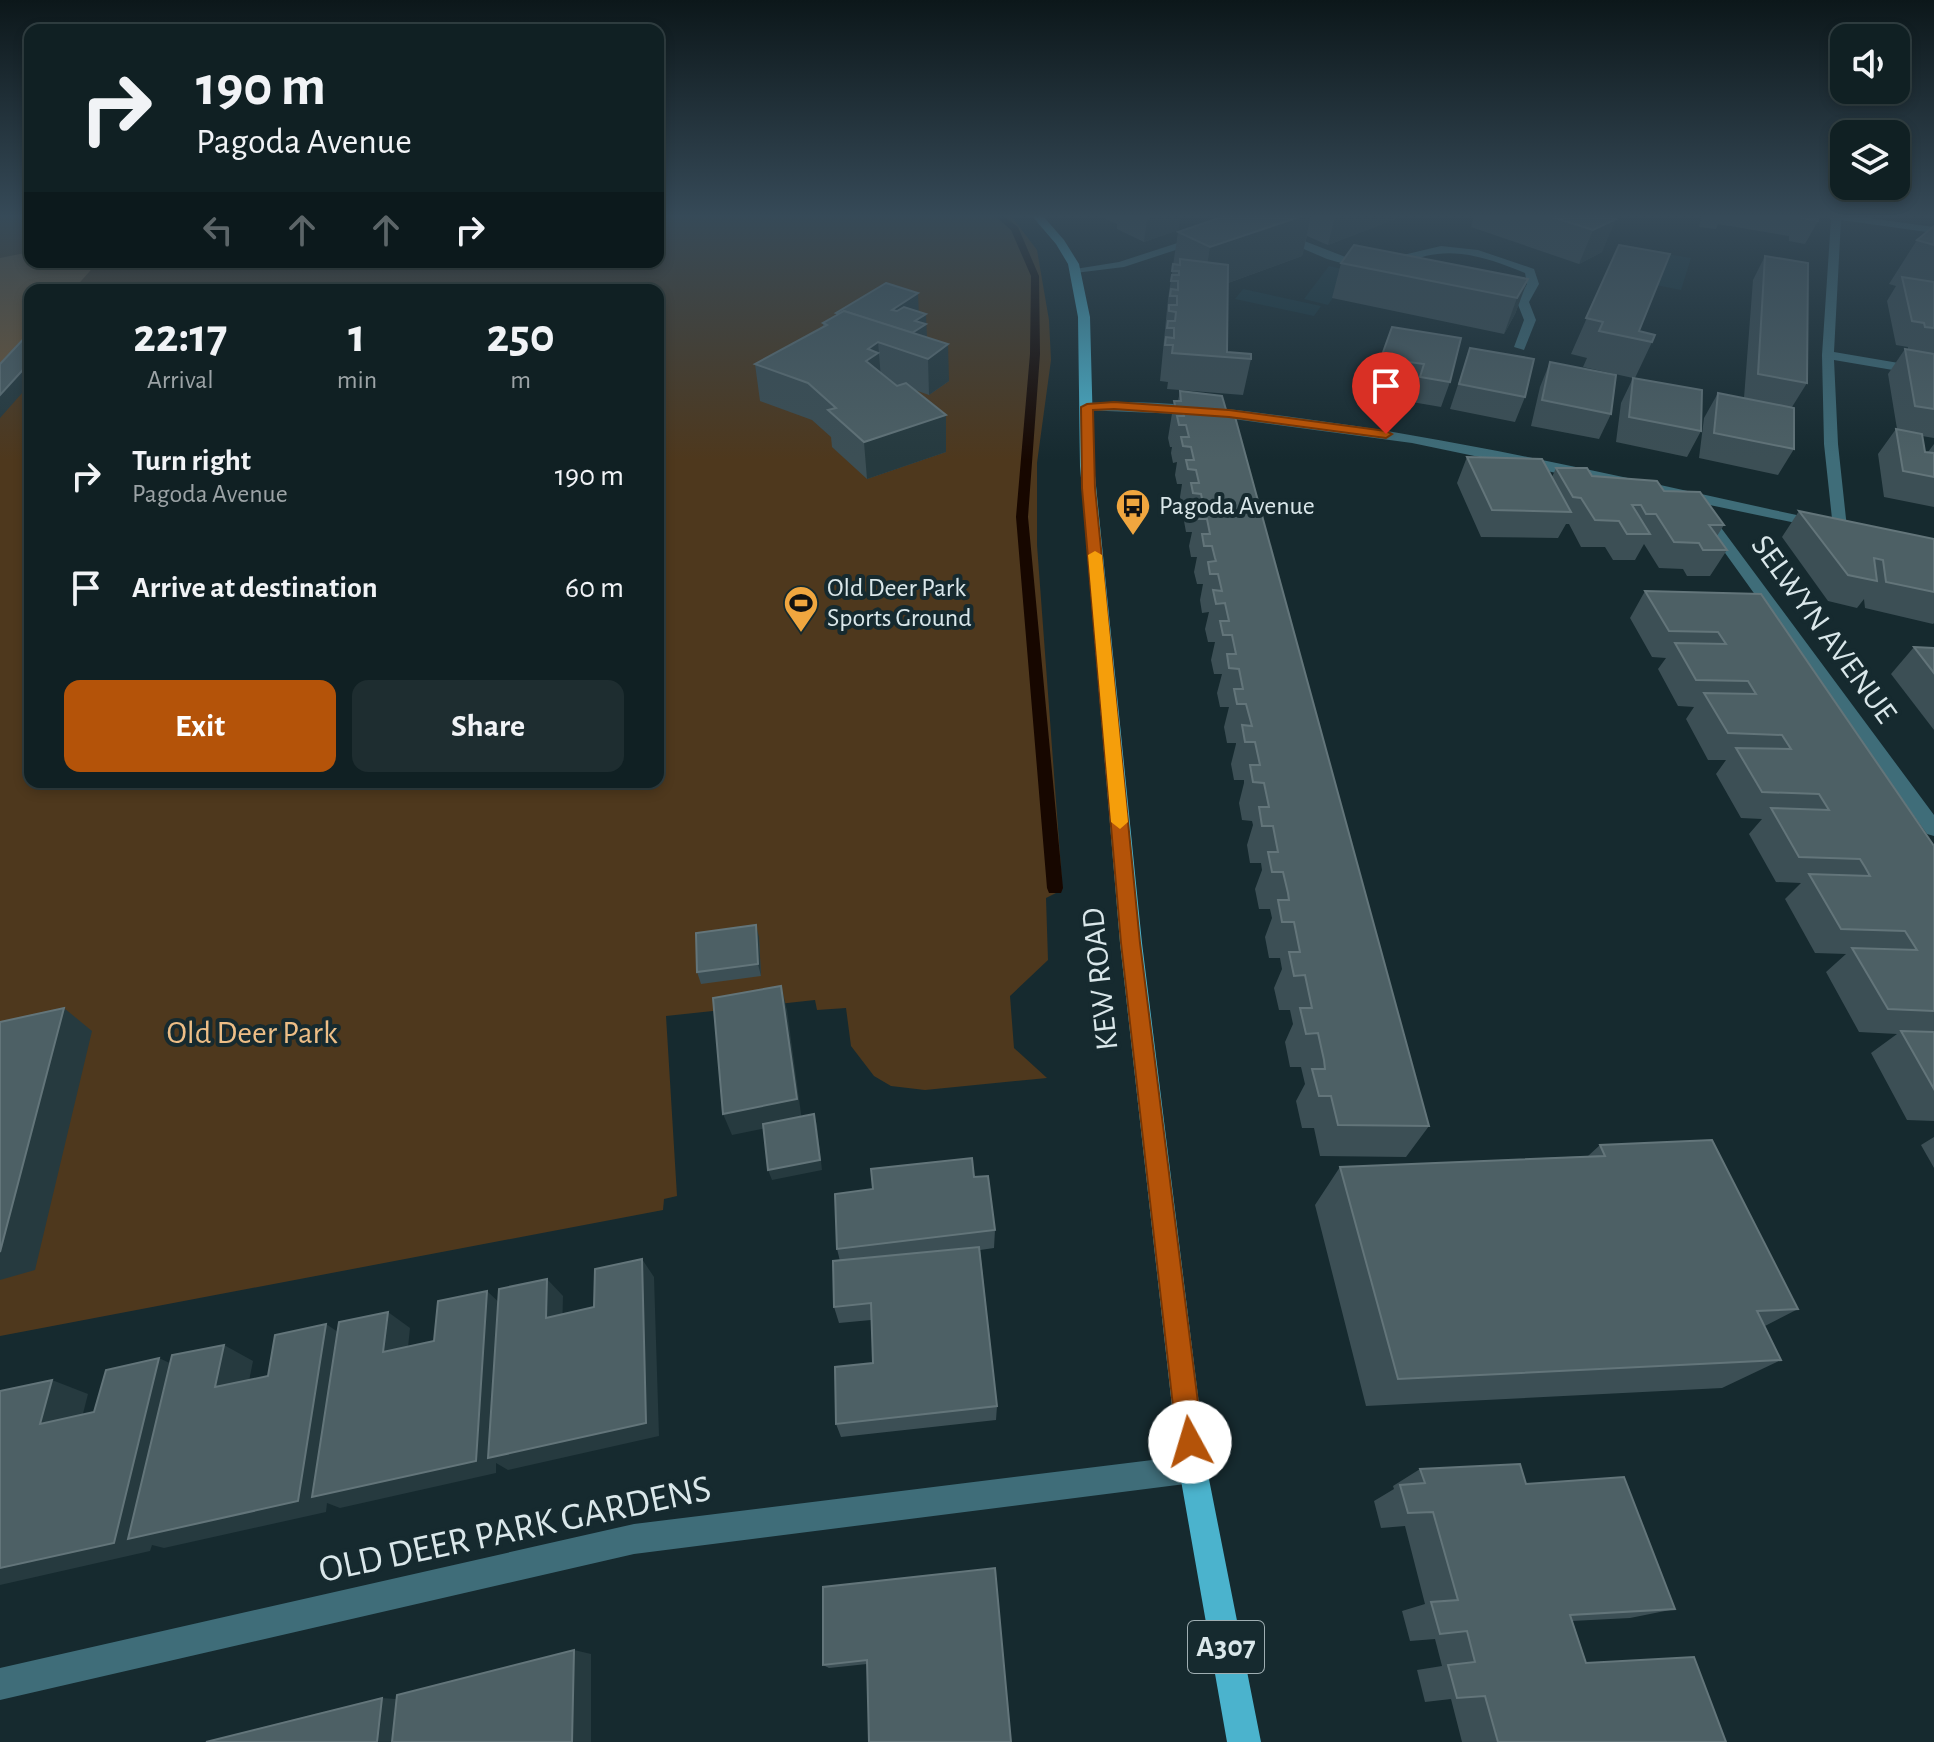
<!DOCTYPE html>
<style>
:root{--surface:#102023;--page:#1e2d30;--text:#f1f3f6;--muted:#9ca3a6;--line:#303e41;--accent:#b45309}
body{margin:0;font-family:"Alegreya Sans",sans-serif;background:var(--page);color:var(--text);height:100vh;display:flex;flex-direction:column;font-size:30px;white-space:nowrap}
*{box-sizing:border-box;margin:0}
p{font-size:26px;color:var(--muted)}
.icon{flex:none;width:44px;height:44px;fill:none;stroke:currentColor;stroke-width:2;stroke-linecap:round;stroke-linejoin:round}
.map{position:relative;flex:1;overflow:hidden}
.sheet{position:absolute;left:24px;top:284px;width:640px;height:504px;display:flex;flex-direction:column;background:var(--surface);border-radius:16px;box-shadow:0 4px 12px #0003,0 0 0 2px var(--line)}
.sheet>*{flex:none}
.guide{position:absolute;left:24px;top:24px;width:640px;height:244px;border-radius:16px;box-shadow:0 4px 12px #0003,0 0 0 2px var(--line);background:#102023;color:var(--text);overflow:hidden}
.fabs{position:absolute;left:1830px;top:24px;display:grid;gap:16px}
.fabs a{display:grid;place-items:center;width:80px;height:80px;border-radius:16px;background:var(--surface);box-shadow:0 4px 12px #0003,0 0 0 2px var(--line);font-size:40px}
.pin{position:absolute;display:grid;place-items:center;width:68px;height:68px;color:#fff;margin:-82px -34px;border-radius:50% 50% 50% 0;rotate:-45deg;box-shadow:0 0 8px #0007}
.pin .icon{rotate:45deg}
.me{position:absolute;width:88px;margin:-44px;rotate:354deg;stroke-linejoin:round;filter:drop-shadow(0 0 6px #0008)}
.turn{display:flex;align-items:center;gap:28px;height:168px;padding:0 40px;font-size:36px}
.turn .icon{width:104px;height:104px;stroke-width:2.5}
.turn b{display:block;font-size:56px;line-height:68px}
.lanes{display:flex;align-items:center;height:76px;padding:0 40px;background:#0003;justify-content:center;gap:40px;direction:ltr}
.lanes .off{opacity:.35}
.eta{display:flex;justify-content:space-evenly;align-items:center;height:136px;text-align:center}
.eta b{font-size:48px;font-weight:700;line-height:56px}
.primary-button{display:flex;gap:16px;margin-top:auto;padding:16px 40px}
.primary-button a{flex:1;height:92px;border-radius:16px;background:var(--accent);color:#fff;font-size:32px;font-weight:700;line-height:92px;text-align:center}
.primary-button a+a{background:var(--page);color:var(--text)}
ul{padding:0;list-style:none}
li{display:flex;align-items:center;gap:24px;height:112px;padding:0 40px}
li div{flex:1}
li b{display:block;font-size:30px}
li em{font-style:normal}
.map>svg:first-child{display:block}
.built{fill:#18363e}
.green{fill:#4e381d;fill-rule:evenodd}
.forest{fill:#725736}
.lines{fill:none;stroke-linecap:round;stroke-linejoin:round}
.stream{fill:#170700;fill-rule:evenodd}
.minor{fill:#3f6d79;fill-rule:evenodd}
.primary{fill:#4bb3cd;fill-rule:evenodd}
.wall{fill:#3c4f55}
.shaded-wall{fill:#263a3f}
.building{fill:#4d6065;stroke:#63757a;stroke-width:2}
.route{fill:#b45309;stroke:#753606;stroke-width:2}
.slow{fill:#f59e0b}
.labels{text-anchor:middle;dominant-baseline:central;stroke-width:8;stroke-linejoin:round;paint-order:stroke}
.far-poi-label{font-size:26px;fill:#dae7ea;stroke:#162a2f;text-anchor:start}
.shield{fill:#162a2f;stroke:#9faeb2;stroke-width:2}
.shield-label{font-size:30px;font-weight:bold;fill:#dae7ea}
.street-label{font-size:32px;fill:#dae7ea;stroke:#162a2f}
.park-label{font-size:32px;fill:#edbe86;stroke:#162a2f}
.near-street-label{font-size:38px;fill:#dae7ea;stroke:#162a2f}
</style>
<div class="map">
<svg width="1934" height="1742" viewBox="0 0 1934 1742">
<rect width="100%" height="100%" fill="#162a2f"/>
<g class="built">
<path d="M1667 254 1691 258 1681 290 1656 285Z"/>
<path d="M1329 266 1351 271 1328 305 1304 299Z"/>
<path d="M1243 289 1321 306 1314 316 1235 299Z"/>
</g>
<path class="green" d="M0 216H30V262H658V216H1011L1037 250 1049 320 1051 360 1037 463V545L1062 882 1056 893 1046 898 1048 960 1010 996 1014 1048 1047 1078 925 1090 891 1086 874 1076 851 1046 846 1008 817 1010 815 1000 666 1016 677 1196 664 1199 663 1210 0 1336ZM30 290H658V782H30Z"/>
<path class="forest" d="M30 252V262H98L73 290H30V338L0 371V258Z"/>
<g class="lines">
<path class="stream" d="M995 216H1004L1018 227 1039 276 1040 354 1028 517 1063 888 1061 893H1049L1047 888 1016 517 1030 354 1031 276 1011 230Z"/>
<g class="minor">
<path d="M1827 216H1854L1934 227V233L1841 220 1834 352 1934 369V377L1834 360 1838 444 1847 528 1840 532 1833 528 1824 444 1822 355 1831 219Z"/>
<path d="M1276 233H1284L1371 267 1366 270 1327 259 1276 237Z"/>
<path d="M1199 236 1203 237V241L1124 267 1075 273 1069 270 1119 262Z"/>
<path d="M1441 246 1478 250 1534 269 1539 284 1529 302 1536 320 1524 350 1514 347 1524 320 1517 302 1527 284 1525 273C1482 255 1437 241 1396 270L1387 268 1403 255Z"/>
<path d="M1087 403C1158 399 1229 409 1299 418 1475 441 1647 483 1820 520L1827 524 1820 528 1412 443 1204 415 1082 410 1080 407Z"/>
<path d="M1706 506 1711 507 1719 525 1934 815V836L1927 834 1705 525 1699 510Z"/>
<path d="M1193 1455 1203 1459 1207 1469 1203 1479 1193 1483 634 1554 0 1700V1668L634 1524Z"/>
</g>
<path class="primary" d="M1032 216H1043L1064 240 1079 264 1090 317 1094 466 1142 943 1207 1469 1261 1742H1227L1179 1469 1120 943 1080 466 1078 317 1068 264 1056 244Z"/>
</g>
<g class="wall">
<path d="M1104 216H1180L1178 230 1144 242 1117 229V224L1104 218Z"/>
<path d="M1225 216H1403L1328 245 1307 236 1302 256 1228 283 1227 352 1251 359 1243 395 1167 389 1168 382 1160 381 1168 299 1178 232Z"/>
<path d="M1474 216H1609L1602 252 1579 264 1471 227Z"/>
<path d="M1702 216H1818V221L1805 244 1789 241V236L1718 224 1716 229 1699 227Z"/>
<path d="M1934 226V438L1922 436 1925 452H1928L1934 444V507L1884 497 1878 454 1896 429H1897L1888 374 1905 349 1908 350V347L1896 345 1887 301 1896 286 1889 284 1917 240Z"/>
<path d="M1619 245 1639 331 1652 342 1635 378 1701 431 1687 457 1616 442 1621 403 1633 378 1583 367 1587 358 1571 354Z"/>
<path d="M1765 256 1807 383 1792 407 1794 449 1778 475 1699 458 1704 418 1718 393 1744 398 1753 280Z"/>
<path d="M1341 263 1528 279 1515 314 1504 334 1332 298Z"/>
<path d="M919 312 927 338 949 381 929 395 915 390 946 452 867 479 832 447 831 437 812 420 760 401 755 364 823 327V323L836 316V313Z"/>
<path d="M1392 327 1450 382 1441 407 1412 402 1416 389 1402 387 1398 399 1370 394Z"/>
<path d="M1470 348 1525 397 1515 422 1450 409Z"/>
<path d="M1550 362 1611 414 1599 439 1531 426 1540 387Z"/>
<path d="M1180 391 1429 1126 1406 1157 1320 1156 1314 1128H1302L1296 1101 1305 1084 1301 1067H1290L1285 1042 1293 1024 1290 1010H1279L1274 988 1282 969 1280 958H1269L1265 937 1272 918 1270 909H1259L1255 889 1262 870 1261 863H1250L1247 845 1253 825 1252 821 1242 820 1239 803 1244 783V780H1234L1231 764 1236 744V743H1227L1224 727 1229 707H1220L1217 693 1222 674H1214L1211 660 1215 642H1208L1205 629 1209 612 1202 613 1200 600 1203 584H1197L1194 572 1197 557H1191L1189 546 1192 532H1186L1184 521 1187 508 1182 507 1180 497 1182 484H1177L1175 475 1177 462 1173 463 1171 453 1172 447H1170L1168 438 1174 401H1178Z"/>
<path d="M1467 457 1552 477 1556 468 1664 491 1724 525 1717 536 1727 550 1710 576H1687L1683 569 1659 568 1644 544 1635 560H1613L1605 547H1581L1569 524H1566L1558 538 1481 537 1457 483Z"/>
<path d="M1799 511 1934 539V623L1933 624 1865 608 1864 599 1857 608 1828 601 1782 537Z"/>
<path d="M1645 591 1761 594 1934 846V1121L1907 1120 1871 1053 1897 1034 1859 1032 1826 972 1846 954 1815 953 1785 899 1801 883 1776 882 1749 834 1762 819 1741 818 1716 774 1726 760H1708L1686 719 1694 707 1678 706 1658 669 1666 658 1652 657 1630 618Z"/>
<path d="M1914 647 1934 648V730L1891 674Z"/>
<path d="M759 937 761 976 701 984 697 972Z"/>
<path d="M1934 1137V1168L1921 1145Z"/>
<path d="M1600 1145 1798 1309 1765 1326 1781 1360 1722 1388 1366 1406 1315 1205 1340 1167 1588 1156Z"/>
<path d="M974 1177 995 1230 994 1248 980 1250 997 1406 996 1420 841 1437 836 1424 873 1363 871 1320 839 1323 834 1307 840 1261 837 1249Z"/>
<path d="M1420 1469 1526 1484 1675 1609 1630 1618 1572 1621 1586 1663 1726 1742H1462L1451 1699 1425 1702 1417 1670 1442 1666 1435 1639 1410 1641 1402 1611 1425 1604 1405 1526 1381 1528 1374 1501 1394 1489 1393 1486Z"/>
<path d="M995 1568 867 1664 829 1668 823 1665Z"/>
</g>
<g class="shaded-wall">
<path d="M1155 216H1180L1178 230 1144 242 1147 219Z"/>
<path d="M1302 216H1311L1302 256 1203 292 1210 247Z"/>
<path d="M1335 216H1403L1328 245Z"/>
<path d="M1616 219 1602 252 1579 264 1593 230Z"/>
<path d="M1528 279 1515 314 1504 334 1517 298Z"/>
<path d="M918 293 919 317 892 310Z"/>
<path d="M926 314 927 338 908 352 915 321Z"/>
<path d="M878 342 881 378 866 361 868 349Z"/>
<path d="M948 344 949 381 929 395 928 359Z"/>
<path d="M30 362V384L0 418V395Z"/>
<path d="M946 415V452L867 479 864 442Z"/>
<path d="M756 925 759 937 761 976 758 964Z"/>
<path d="M781 986 787 1010 802 1121 732 1135 723 1114Z"/>
<path d="M64 1008 92 1031 35 1270 0 1280V1252Z"/>
<path d="M814 1114 817 1125 822 1170 772 1180 768 1170Z"/>
<path d="M642 1259 654 1277 659 1436 508 1470 496 1463V1473L340 1508 327 1503 326 1512 164 1548 152 1545 150 1551 0 1585V1568L159 1358 191 1373 154 1533 326 1324 350 1340 328 1494 487 1291 505 1308 497 1456Z"/>
<path d="M547 1279 563 1296 562 1334 546 1318Z"/>
<path d="M388 1312 410 1328 406 1367 383 1352Z"/>
<path d="M224 1345 253 1361 245 1401 215 1387Z"/>
<path d="M52 1380 88 1394 77 1437 40 1424Z"/>
<path d="M574 1650 591 1654V1742H572Z"/>
<path d="M382 1698 409 1700 405 1742H377Z"/>
</g>
<g class="building">
<path d="M1225 216H1302L1210 247 1178 232Z"/>
<path d="M1549 216H1609L1616 219 1593 230Z"/>
<path d="M1801 216H1818V221L1801 218Z"/>
<path d="M1934 226V245L1917 240Z"/>
<path d="M1354 245 1528 279 1517 298 1341 263Z"/>
<path d="M1619 245 1670 254 1639 331 1655 335 1652 342 1599 331 1603 322 1586 318Z"/>
<path d="M1765 256 1808 263 1807 383 1758 374Z"/>
<path d="M1180 259 1228 265 1227 352 1251 354V359L1172 353 1173 345H1165L1166 337 1174 338V328H1167L1168 321H1175L1176 312 1169 311V305H1177V296H1170L1171 289 1178 290V281H1171L1172 275H1179V271H1172L1173 264 1180 265Z"/>
<path d="M1902 277 1934 282V328L1925 327 1924 323 1912 321Z"/>
<path d="M886 283 918 293 892 310 897 311 904 307 926 314 915 321 926 324 912 333 844 311 839 314 836 313Z"/>
<path d="M844 311 948 344 928 359 878 342 868 349 878 353 866 361 897 386 906 383 946 415 864 442 828 410 836 408 808 383 755 364 827 325 823 323Z"/>
<path d="M1392 327 1461 338 1450 382 1420 377 1424 364 1409 362 1406 375 1377 369Z"/>
<path d="M30 332V362L0 395V364Z"/>
<path d="M1470 348 1534 359 1525 397 1459 384Z"/>
<path d="M1905 349 1934 354V409L1915 406Z"/>
<path d="M1550 362 1616 375 1611 414 1542 400Z"/>
<path d="M1633 378 1702 390 1701 431 1629 417Z"/>
<path d="M1180 391 1222 396 1227 413H1234L1429 1126 1338 1125 1331 1096H1319L1312 1069H1325L1324 1060 1318 1033 1306 1034 1300 1008H1312L1305 975 1294 976 1289 952H1300L1294 922H1282L1278 900H1289L1288 893 1283 872H1272L1268 852H1278L1273 826H1262L1259 807H1269L1264 783 1253 782 1250 765H1260L1255 742H1245L1242 725 1252 726 1246 704H1237L1234 689H1243L1239 669 1229 668 1227 654H1236L1232 635H1223L1220 621H1229L1225 603 1216 604 1213 590 1222 591 1218 574H1210L1208 562 1216 561 1215 558 1212 546H1204L1202 534H1210L1207 519H1198L1196 508H1204L1201 494 1193 493 1191 483H1199L1196 470 1188 469 1186 460H1194L1191 447 1183 446 1181 437H1189L1186 425H1179L1177 416H1184L1183 410H1176L1174 401H1181Z"/>
<path d="M1718 393 1794 408V449L1714 433Z"/>
<path d="M1896 429 1922 434 1925 452 1934 453V477L1903 471Z"/>
<path d="M1467 457 1542 459 1571 512 1492 510Z"/>
<path d="M1556 468H1587L1592 476 1657 481 1664 491 1700 492 1724 525H1709L1727 550H1703L1699 543 1674 542 1656 514H1646L1641 505H1632L1650 534H1627L1619 521 1595 520 1581 498 1573 497Z"/>
<path d="M1799 511 1934 539V592L1886 582 1883 560 1874 558 1877 581 1848 575Z"/>
<path d="M1645 591 1761 594 1934 846V1011L1888 1009 1852 948 1917 950 1905 931 1841 929 1809 874 1870 876 1865 867 1860 859 1799 857 1771 808 1829 810 1819 794 1762 792 1736 748 1791 749 1782 735 1728 733 1704 693 1756 694 1748 681 1696 680 1675 643 1726 644 1718 632 1669 631Z"/>
<path d="M1914 647 1934 648V673Z"/>
<path d="M756 925 758 964 697 972 696 933Z"/>
<path d="M781 986 797 1099 723 1114 713 998Z"/>
<path d="M64 1008 0 1252V1022Z"/>
<path d="M1901 1031 1934 1032V1089Z"/>
<path d="M814 1114 820 1160 768 1170 763 1124Z"/>
<path d="M1712 1140 1798 1309 1757 1311 1781 1360 1398 1379 1340 1167 1605 1156 1600 1145Z"/>
<path d="M972 1158 974 1177 988 1176 995 1230 837 1249 835 1194 873 1189 871 1169Z"/>
<path d="M979 1247 997 1406 836 1424 835 1367 873 1363 871 1303 834 1307 833 1261Z"/>
<path d="M642 1259 646 1423 488 1458 499 1289 547 1279 546 1318 594 1307 595 1269Z"/>
<path d="M487 1291 476 1461 312 1497 339 1322 388 1312 383 1352 434 1341 438 1301Z"/>
<path d="M326 1324 298 1501 128 1539 172 1355 224 1345 215 1387 268 1376 275 1335Z"/>
<path d="M159 1358 114 1543 0 1568V1391L52 1380 40 1424 94 1412 106 1370Z"/>
<path d="M1520 1464 1526 1484 1624 1477 1675 1609 1570 1615 1586 1663 1694 1657 1726 1742H1498L1485 1696 1457 1698 1448 1665 1475 1662 1467 1631 1440 1634 1431 1602 1458 1600 1433 1512 1408 1513 1400 1485 1425 1483 1420 1469Z"/>
<path d="M995 1568 1011 1742H869L867 1660 823 1665V1587Z"/>
<path d="M574 1650 572 1742H392L397 1695Z"/>
<path d="M382 1698 377 1742H206Z"/>
</g>
<linearGradient id="sky" x2="0" y2="1"><stop stop-color="#0c171a"/><stop offset="0.47" stop-color="#364a58"/><stop offset="1" stop-color="#364a58" stop-opacity="0"/></linearGradient>
<rect width="1934" height="460" fill="url(#sky)"/>
<path class="route" d="M1114 402 1229 410 1386 431 1392 434 1386 438 1229 417 1114 409 1093 410 1095 488 1140 943 1203 1442 1199 1451 1190 1455 1181 1451 1177 1442 1121 943 1082 488 1081 407 1087 404Z"/>
<path class="slow" d="M1095 551 1102 555 1128 822 1120 829 1111 822 1088 555Z"/>
<defs>
<g id="bus-pin" transform="scale(1.8)"><path d="M0 17L-7.5 6A9.5 9.5 0 1 1 7.5 6Z" fill="#f0a63f" stroke="#162a2f"/><path d="M-5-6H5V4H4V6H2V4H-2V6H-4V4H-5ZM-3.5-4V0h7V-4ZM-3.5 1.2v1.5H-2V1.2ZM2 1.2v1.5H3.5V1.2Z" fill="#111"/></g>
<g id="stadium-pin" transform="scale(1.8)"><path d="M0 17L-7.5 6A9.5 9.5 0 1 1 7.5 6Z" fill="#f0a63f" stroke="#162a2f"/><path d="M0-5a6.5 5 0 1 0 0 10a6.5 5 0 1 0 0-10ZM-3.5-1.8h7v3.6h-7Z" fill="#111"/></g>
</defs>
<g fill-rule="evenodd">
<use href="#bus-pin" x="1133" y="506"/>
<use href="#stadium-pin" x="801" y="603"/>
</g>
<g class="labels">
<g class="far-poi-label">
<text x="1159" y="506">Pagoda Avenue</text>
<text x="827" y="588">Old Deer Park<tspan x="827" dy="30">Sports Ground</tspan></text>
</g>
<rect class="shield" x="1188" y="1621" width="76" height="52" rx="6"/>
<g class="shield-label">
<text x="1226" y="1647">A307</text>
</g>
<g class="street-label">
<text transform="translate(1824 629) rotate(54)">SELWYN AVENUE</text>
<text transform="translate(1100 979) rotate(-96)">KEW ROAD</text>
</g>
<g class="park-label">
<text x="252" y="1033">Old Deer Park</text>
</g>
<g class="near-street-label">
<text transform="translate(515 1530) rotate(-12)">OLD DEER PARK GARDENS</text>
</g>
</g>
</svg>
<div class="fabs">
<a><svg class="icon" aria-label="sound" viewBox="0 0 24 24"><path d="M4 9h4l5-4v14l-5-4H4zM17 9q2 3 0 6"/></svg></a>
<a><svg class="icon" aria-label="layers" viewBox="0 0 24 24"><path d="M12 4l9 5-9 5-9-5zM3 14l9 5 9-5"/></svg></a>
</div>
<div class="pin" style="left:1386px;top:434px;background:#d93025"><svg class="icon" aria-label="arrive" viewBox="0 0 24 24"><path d="M6 21V4h12l-3 4 3 4H6"/></svg></div>
<svg class="me" style="left:1190px;top:1442px" viewBox="-20 -20 40 40"><circle r="19" fill="#fff"/><path d="M0-13L10 11 0 6-10 11z" fill="#b45309"/></svg>
<div class="guide">
<div class="turn"><svg class="icon" aria-label="right" viewBox="0 0 24 24"><path d="M7 20v-9h11M14 6l5 5-5 5"/></svg><div><b>190 m</b>Pagoda Avenue</div></div>
<div class="lanes"><svg class="icon off" aria-label="left" viewBox="0 0 24 24"><path d="M17 20v-9H6M10 6l-5 5 5 5"/></svg><svg class="icon off" aria-label="ahead" viewBox="0 0 24 24"><path d="M12 20V5M6 11l6-6 6 6"/></svg><svg class="icon off" aria-label="ahead" viewBox="0 0 24 24"><path d="M12 20V5M6 11l6-6 6 6"/></svg><svg class="icon" aria-label="right" viewBox="0 0 24 24"><path d="M7 20v-9h11M14 6l5 5-5 5"/></svg></div>
</div>
<section class="sheet">
<div class="eta">
<div><b>22:17</b><p>Arrival</p></div>
<div><b>1</b><p>min</p></div>
<div><b>250</b><p>m</p></div>
</div>
<ul>
<li><svg class="icon" aria-label="right" viewBox="0 0 24 24"><path d="M7 20v-9h11M14 6l5 5-5 5"/></svg><div><b>Turn right</b><p>Pagoda Avenue</p></div><em>190 m</em></li>
<li><svg class="icon" aria-label="arrive" viewBox="0 0 24 24"><path d="M6 21V4h12l-3 4 3 4H6"/></svg><div><b>Arrive at destination</b></div><em>60 m</em></li>
</ul>
<div class="primary-button"><a>Exit</a><a>Share</a></div>
</section>
</div>
